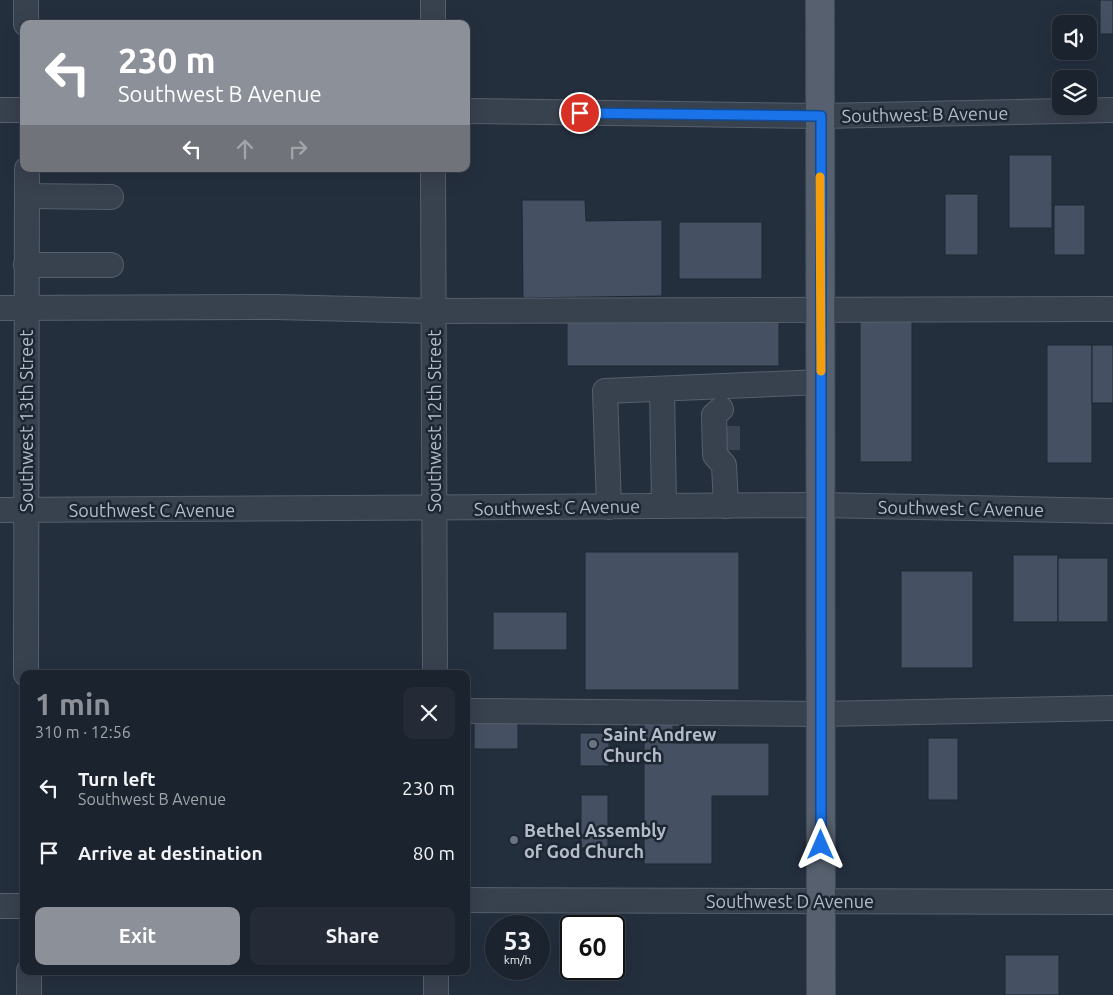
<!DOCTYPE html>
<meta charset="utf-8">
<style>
:root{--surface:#1b232e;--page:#242b36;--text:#f1f3f6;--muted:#a0a4aa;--line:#39404a;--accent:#8c9099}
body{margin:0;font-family:Ubuntu,sans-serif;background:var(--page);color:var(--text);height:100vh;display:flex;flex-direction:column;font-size:19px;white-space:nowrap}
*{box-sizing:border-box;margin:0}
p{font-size:16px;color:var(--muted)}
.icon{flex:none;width:28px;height:28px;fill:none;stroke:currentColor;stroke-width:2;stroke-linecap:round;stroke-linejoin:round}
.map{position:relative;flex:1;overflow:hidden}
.details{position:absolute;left:20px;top:670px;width:450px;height:305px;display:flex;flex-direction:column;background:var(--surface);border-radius:10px;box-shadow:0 5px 20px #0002,0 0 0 1px var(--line)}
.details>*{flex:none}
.banner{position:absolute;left:20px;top:20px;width:450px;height:152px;border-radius:10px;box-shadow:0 5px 20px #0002,0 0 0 1px var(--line);background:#8c9099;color:#fff;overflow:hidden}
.controls{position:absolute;left:1052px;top:15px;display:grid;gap:10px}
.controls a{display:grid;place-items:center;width:45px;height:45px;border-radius:10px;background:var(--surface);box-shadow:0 5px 20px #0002,0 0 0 1px var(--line);font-size:25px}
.speed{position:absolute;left:485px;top:915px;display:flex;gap:10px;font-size:25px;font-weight:700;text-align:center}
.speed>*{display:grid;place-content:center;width:65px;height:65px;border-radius:50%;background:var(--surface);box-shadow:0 5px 20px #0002,0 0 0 1px var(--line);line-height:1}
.speed small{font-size:12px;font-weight:400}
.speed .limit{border:2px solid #111;border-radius:8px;background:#fff;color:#111}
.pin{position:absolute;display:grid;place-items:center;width:42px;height:42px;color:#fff;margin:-21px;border:2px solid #fff;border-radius:50%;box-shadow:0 1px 5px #0007}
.me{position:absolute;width:55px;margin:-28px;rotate:0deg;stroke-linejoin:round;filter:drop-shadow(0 0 4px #0008)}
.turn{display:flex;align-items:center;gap:18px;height:105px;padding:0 15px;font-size:22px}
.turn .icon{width:65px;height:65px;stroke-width:2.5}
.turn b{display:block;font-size:35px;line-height:42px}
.lanes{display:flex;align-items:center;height:48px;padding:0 15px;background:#0003;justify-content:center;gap:25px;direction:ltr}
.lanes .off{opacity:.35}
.round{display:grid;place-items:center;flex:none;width:52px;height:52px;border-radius:10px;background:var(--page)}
.head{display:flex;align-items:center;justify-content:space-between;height:85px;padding:0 15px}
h1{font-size:30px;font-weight:700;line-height:38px;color:var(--accent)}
.button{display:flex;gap:10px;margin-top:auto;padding:10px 15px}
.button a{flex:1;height:58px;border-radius:10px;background:var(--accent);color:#fff;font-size:20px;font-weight:700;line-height:58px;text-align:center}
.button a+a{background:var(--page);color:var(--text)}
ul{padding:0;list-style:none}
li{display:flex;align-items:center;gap:15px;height:65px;padding:0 15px}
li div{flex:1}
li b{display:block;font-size:19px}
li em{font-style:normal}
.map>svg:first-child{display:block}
.building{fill:#455162;stroke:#1f2835}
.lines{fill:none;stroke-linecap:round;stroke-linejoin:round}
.minor-tunnel{stroke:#3a4453;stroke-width:24;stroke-dasharray:24 12;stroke-linecap:butt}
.minor-casing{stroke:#565f6c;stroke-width:26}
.major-casing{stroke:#414a57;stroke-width:30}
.minor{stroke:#38414e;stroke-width:24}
.major{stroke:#56606e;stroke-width:28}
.route-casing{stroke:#114b97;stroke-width:12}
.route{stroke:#1a73e8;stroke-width:9}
.slow{stroke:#f59e0b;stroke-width:9}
.worship-dot{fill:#6b7280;stroke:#1d2633;stroke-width:2}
.labels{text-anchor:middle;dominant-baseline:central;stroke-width:5;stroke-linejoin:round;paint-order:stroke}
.street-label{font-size:18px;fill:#b4bcc9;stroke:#1d2633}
.poi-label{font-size:18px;font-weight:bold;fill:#b4bcc9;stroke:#1d2633;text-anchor:start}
</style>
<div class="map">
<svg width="1113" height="995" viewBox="0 0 1113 995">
<rect width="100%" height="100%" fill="#242f3e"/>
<g class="building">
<rect x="1100" y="0" width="13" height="34"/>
<rect x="1009" y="155" width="43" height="73"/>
<rect x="945" y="194" width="33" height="61"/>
<path d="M522 200H585L586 221 662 220V296L523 298Z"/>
<rect x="1054" y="205" width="31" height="50"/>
<rect x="679" y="222" width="83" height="57"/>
<rect x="860" y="315" width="52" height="147"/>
<rect x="567" y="317" width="212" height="49"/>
<rect x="1047" y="345" width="45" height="118"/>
<rect x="1092" y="345" width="21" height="58"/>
<rect x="585" y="552" width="154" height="138"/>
<rect x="1013" y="555" width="45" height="67"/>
<rect x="1058" y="558" width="50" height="64"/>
<rect x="901" y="571" width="72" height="97"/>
<rect x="493" y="612" width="74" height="38"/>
<path d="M644 719H673V743H769V796H712V864H644Z"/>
<rect x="474" y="720" width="44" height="29"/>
<rect x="580" y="733" width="29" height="33"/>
<rect x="928" y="738" width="30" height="62"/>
<rect x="581" y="795" width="27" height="53"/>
<rect x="1005" y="955" width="54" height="40"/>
</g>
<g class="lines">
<path class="minor-tunnel" d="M728 426V451"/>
<g class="minor-casing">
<g id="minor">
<path d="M26 0V24"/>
<path d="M433 0V24"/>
<path d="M0 110H24"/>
<path d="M466 111 821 116 1113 110"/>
<path d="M433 169 435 674"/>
<path d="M27 196 111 197"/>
<path d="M26 265H111"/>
<path d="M0 308 275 307 434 311 1113 309"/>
<path d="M662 389 664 506"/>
<path d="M721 409 714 415 715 455 724 465 726 506"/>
<path d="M609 507 605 391 821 382"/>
<path d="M0 510 821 505 1113 511"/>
<path d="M26 674 27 169"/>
<path d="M466 711 821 714 1113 708"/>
<path d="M466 900 1113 902"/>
<path d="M0 906H24"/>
<path d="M436 971V995"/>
<path d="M29 995V971"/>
</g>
</g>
<g class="major-casing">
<path id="major" d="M820 0 821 995"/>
</g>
<use href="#minor" class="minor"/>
<use href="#major" class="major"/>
</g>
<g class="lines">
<g class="route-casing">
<path id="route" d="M580 113 821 116V845"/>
</g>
<use href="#route" class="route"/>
<path class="slow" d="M820 177 821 371"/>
</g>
<g class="worship-dot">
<circle cx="593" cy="744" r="5"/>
<circle cx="514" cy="840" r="5"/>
</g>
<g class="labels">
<g class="street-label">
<text transform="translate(925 114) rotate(-1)">Southwest B Avenue</text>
<text transform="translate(26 421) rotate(-90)">Southwest 13th Street</text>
<text transform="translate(434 421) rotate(-90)">Southwest 12th Street</text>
<text transform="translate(557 507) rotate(-1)">Southwest C Avenue</text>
<text transform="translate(961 508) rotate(1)">Southwest C Avenue</text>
<text x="152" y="510">Southwest C Avenue</text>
<text x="790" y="901">Southwest D Avenue</text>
</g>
<g class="poi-label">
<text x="603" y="734">Saint Andrew<tspan x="603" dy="21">Church</tspan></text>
<text x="524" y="830">Bethel Assembly<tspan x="524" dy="21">of God Church</tspan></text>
</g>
</g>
</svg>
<div class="controls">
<a><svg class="icon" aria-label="sound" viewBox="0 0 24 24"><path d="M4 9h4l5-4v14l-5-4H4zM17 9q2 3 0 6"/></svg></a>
<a><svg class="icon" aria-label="layers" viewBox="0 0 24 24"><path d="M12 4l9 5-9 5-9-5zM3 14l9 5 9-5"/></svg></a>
</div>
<div class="speed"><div>53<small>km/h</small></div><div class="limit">60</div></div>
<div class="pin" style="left:580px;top:113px;background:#d93025"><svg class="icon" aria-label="arrive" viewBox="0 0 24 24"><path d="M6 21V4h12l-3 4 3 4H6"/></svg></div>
<svg class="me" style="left:821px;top:845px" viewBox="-20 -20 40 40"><path d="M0-17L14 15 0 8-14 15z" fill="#1a73e8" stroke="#fff" stroke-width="4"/></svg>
<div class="banner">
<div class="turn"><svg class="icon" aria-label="left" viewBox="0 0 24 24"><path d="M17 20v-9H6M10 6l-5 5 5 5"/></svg><div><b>230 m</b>Southwest B Avenue</div></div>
<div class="lanes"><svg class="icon" aria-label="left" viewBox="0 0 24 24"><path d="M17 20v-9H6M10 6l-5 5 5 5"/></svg><svg class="icon off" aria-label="ahead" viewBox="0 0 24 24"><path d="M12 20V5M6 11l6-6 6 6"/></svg><svg class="icon off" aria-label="right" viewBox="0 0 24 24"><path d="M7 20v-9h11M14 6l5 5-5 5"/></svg></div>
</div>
<section class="details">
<div class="head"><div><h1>1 min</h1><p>310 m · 12:56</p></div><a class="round"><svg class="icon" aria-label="close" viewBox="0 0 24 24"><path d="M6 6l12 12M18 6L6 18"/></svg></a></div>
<ul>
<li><svg class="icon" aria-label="left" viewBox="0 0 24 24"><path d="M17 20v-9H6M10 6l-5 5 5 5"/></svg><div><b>Turn left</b><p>Southwest B Avenue</p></div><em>230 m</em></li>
<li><svg class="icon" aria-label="arrive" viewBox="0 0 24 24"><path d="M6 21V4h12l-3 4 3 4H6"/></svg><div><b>Arrive at destination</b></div><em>80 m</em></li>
</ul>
<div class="button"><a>Exit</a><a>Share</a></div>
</section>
</div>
